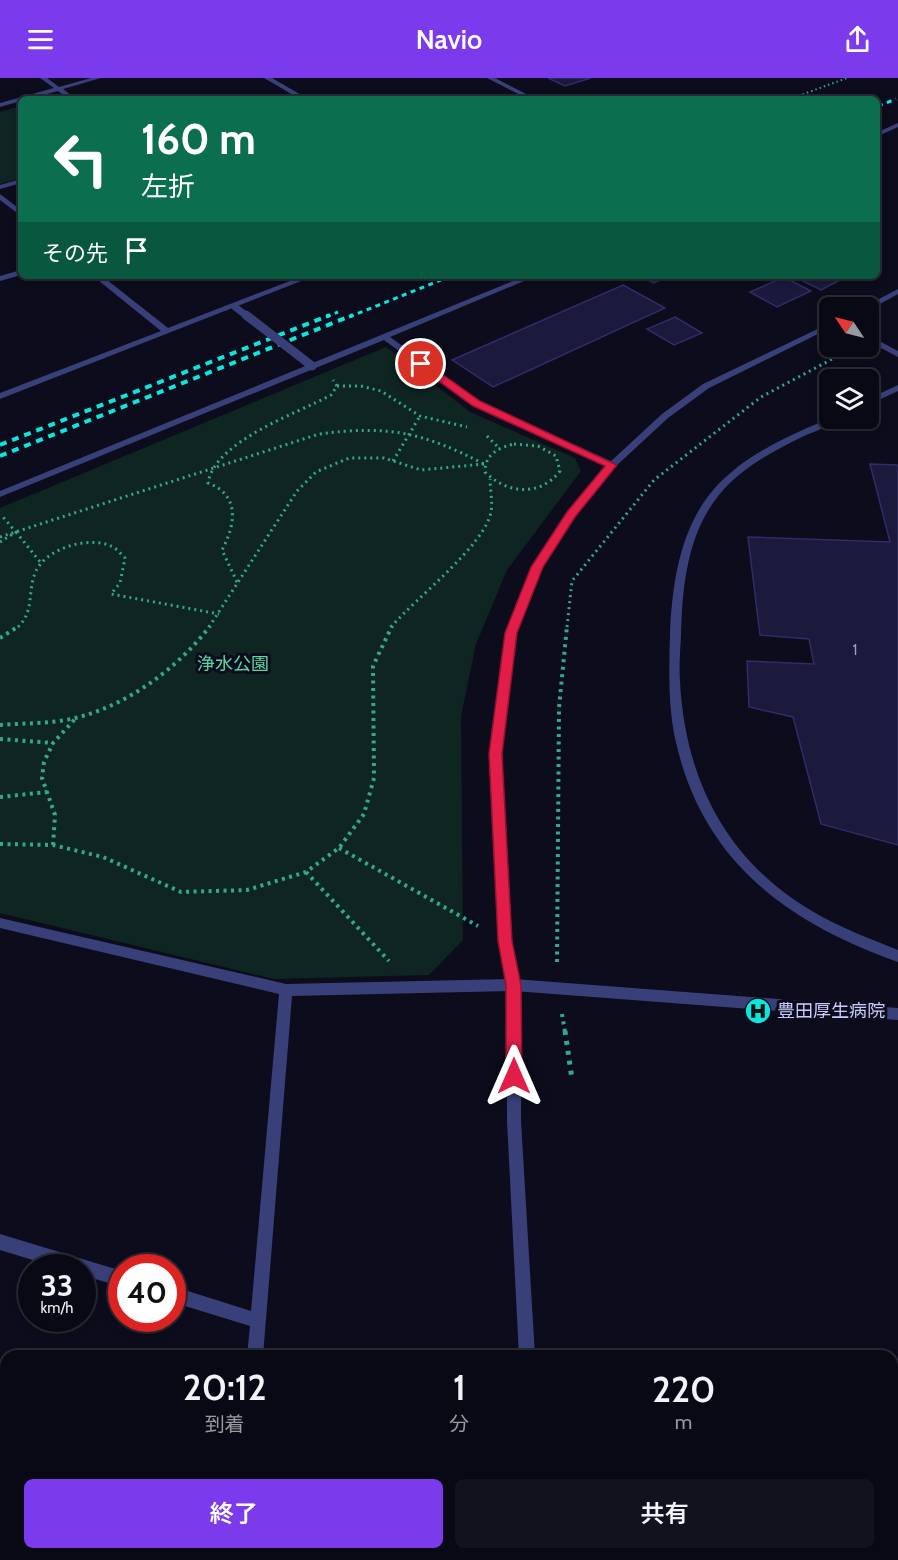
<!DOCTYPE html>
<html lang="ja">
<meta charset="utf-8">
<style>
:root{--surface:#090915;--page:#12121e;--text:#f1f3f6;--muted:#999aa0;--line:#292a34;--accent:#7c3aed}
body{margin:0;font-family:Cabin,"Noto Sans JP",sans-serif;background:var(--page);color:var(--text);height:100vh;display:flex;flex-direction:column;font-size:22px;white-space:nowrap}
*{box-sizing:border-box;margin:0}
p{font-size:20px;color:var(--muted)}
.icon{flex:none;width:33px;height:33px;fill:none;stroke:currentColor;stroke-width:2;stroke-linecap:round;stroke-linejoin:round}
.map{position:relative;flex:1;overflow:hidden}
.panel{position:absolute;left:0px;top:1272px;width:898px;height:210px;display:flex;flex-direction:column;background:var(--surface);border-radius:18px 18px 0 0;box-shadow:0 3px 9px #0003,0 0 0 2px var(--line)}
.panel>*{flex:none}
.banner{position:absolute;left:18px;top:18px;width:862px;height:183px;border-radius:9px;box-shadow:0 3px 9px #0003,0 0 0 2px var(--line);background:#0b6e4f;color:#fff;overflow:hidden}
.needle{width:39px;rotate:305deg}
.buttons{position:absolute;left:819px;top:219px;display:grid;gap:12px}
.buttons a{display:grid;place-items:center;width:60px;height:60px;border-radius:9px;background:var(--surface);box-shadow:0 3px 9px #0003,0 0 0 2px var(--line);font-size:30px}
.speed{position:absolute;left:18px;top:1176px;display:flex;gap:12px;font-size:30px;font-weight:700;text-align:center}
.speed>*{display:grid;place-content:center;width:78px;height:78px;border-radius:50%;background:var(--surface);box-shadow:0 3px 9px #0003,0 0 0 2px var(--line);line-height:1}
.speed small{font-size:15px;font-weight:400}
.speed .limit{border:9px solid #d22;background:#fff;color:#111}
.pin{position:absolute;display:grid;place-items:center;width:51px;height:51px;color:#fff;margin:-26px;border:3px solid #fff;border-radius:50%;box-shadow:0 2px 6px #0007}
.me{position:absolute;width:66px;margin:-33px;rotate:0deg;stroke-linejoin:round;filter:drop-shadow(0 0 4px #0008)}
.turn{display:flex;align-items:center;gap:21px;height:126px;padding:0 24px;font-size:27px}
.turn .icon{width:78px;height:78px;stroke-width:2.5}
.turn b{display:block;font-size:42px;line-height:51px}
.then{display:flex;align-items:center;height:57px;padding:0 24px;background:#0003;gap:12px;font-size:22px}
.eta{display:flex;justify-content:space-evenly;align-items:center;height:102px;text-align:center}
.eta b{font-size:36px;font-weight:600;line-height:42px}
.primary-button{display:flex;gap:12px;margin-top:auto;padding:12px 24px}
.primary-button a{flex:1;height:69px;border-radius:9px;background:var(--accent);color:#fff;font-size:24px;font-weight:600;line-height:69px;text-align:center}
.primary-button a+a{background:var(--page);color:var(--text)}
header{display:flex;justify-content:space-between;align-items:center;height:78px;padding:0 24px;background:var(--accent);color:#fff;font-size:27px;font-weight:600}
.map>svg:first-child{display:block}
.green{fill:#0f2521}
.building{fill:#1b193c;stroke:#2f2c67;stroke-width:1.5}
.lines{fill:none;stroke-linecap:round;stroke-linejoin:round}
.path-far3{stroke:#32a88f;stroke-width:2;stroke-dasharray:1.5 3;stroke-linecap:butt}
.path-far2{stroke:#32a88f;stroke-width:3;stroke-dasharray:2 4;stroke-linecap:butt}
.path-far1{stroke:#32a88f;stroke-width:4;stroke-dasharray:3 4.5;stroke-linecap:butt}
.path{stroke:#32a88f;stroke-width:5;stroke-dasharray:4 6;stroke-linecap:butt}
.service{fill:#394079;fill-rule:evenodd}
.minor{fill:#394079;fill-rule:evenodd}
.tertiary{fill:#394079;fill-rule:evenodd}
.rail-far1{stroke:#0be7dc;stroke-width:3;stroke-dasharray:5 4.5;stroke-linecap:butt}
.rail{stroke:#0be7dc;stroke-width:4;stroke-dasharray:7 6;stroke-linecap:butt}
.tertiary-bridge-far1{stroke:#394079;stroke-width:7}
.tertiary-bridge{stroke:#394079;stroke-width:9}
.route{fill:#e11d48;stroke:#92132f;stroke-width:1.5}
.labels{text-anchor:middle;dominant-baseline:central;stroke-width:6;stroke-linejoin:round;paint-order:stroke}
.number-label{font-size:15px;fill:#9e9ecd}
.park-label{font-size:18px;fill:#5ad8a6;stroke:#0c0c1c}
.poi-label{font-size:18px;fill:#c9cbfd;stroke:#0c0c1c;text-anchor:start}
</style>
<header><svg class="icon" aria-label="menu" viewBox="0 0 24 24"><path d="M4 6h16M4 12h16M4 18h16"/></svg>Navio<svg class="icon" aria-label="share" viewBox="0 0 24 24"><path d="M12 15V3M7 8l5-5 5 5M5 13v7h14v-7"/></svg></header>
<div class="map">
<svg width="898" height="1482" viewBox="0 0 898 1482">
<rect width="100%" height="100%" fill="#0c0c1c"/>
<g class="green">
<path d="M21 28V100L0 106V34Z"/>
<path d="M386 269 470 334 575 380 581 393 507 492 476 566 461 638 463 862 429 897 274 901 0 835V430Z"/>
</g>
<g class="building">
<path d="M548 0H591L565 8Z"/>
<path d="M640 198H668L654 205Z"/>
<path d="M809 198H831L840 202 821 212 801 202Z"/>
<path d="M784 199 811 213 777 229 750 214Z"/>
<path d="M623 207 665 230 493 309 452 282Z"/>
<path d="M675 239 702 255 674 267 647 251Z"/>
<path d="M870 386 898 387V767L821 746 793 639 749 629 747 583 814 586 809 561 760 557 748 459 890 464Z"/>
</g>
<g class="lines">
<path class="path-far3" d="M790 21 847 0"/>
<g class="path-far2">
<path d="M337 308H361L381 313 420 338 467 349"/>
<path d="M487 358 499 370"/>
<path d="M514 366 538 368 556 378 560 393C540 419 507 416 485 394 485 376 498 370 514 366Z"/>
<path d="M393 383 420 338"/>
<path d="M16 454 41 485"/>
<path d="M0 459 319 356C388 347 422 354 484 386"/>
<path d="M0 464 16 454 2 438"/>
<path d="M237 504 222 472C236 446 240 417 208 405 215 363 296 336 331 317L337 308 333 302"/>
<path d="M18 549C35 533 27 512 36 493 47 470 88 458 111 468 116 470 121 476 125 480L120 505 111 516 219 536"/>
<path d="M209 549 297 413 316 394 349 380H384L421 392 484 386"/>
<path d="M391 549C416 520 485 467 491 434 493 424 490 411 490 401"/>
<path d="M567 549 572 503 654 402 761 319 853 270"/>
</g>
<g class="path-far1">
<path d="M0 560 19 548"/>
<path d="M0 647C25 645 54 646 79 639 129 626 179 589 210 548"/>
<path d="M0 661 53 665"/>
<path d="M0 719 47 714"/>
<path d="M0 766 53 767 103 779 181 814 247 812 306 794 339 770 364 736 374 700 373 588 392 548"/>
<path d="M53 767 55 737 42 700 44 684 53 665 76 640"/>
<path d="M339 770 478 848"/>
<path d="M306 794 389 883"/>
<path d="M557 884 559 630 567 548"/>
<path d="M562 936 565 954"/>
</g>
<path class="path" d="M565 953 572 1001"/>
<g class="service">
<path d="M868 257 898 273V279L868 263Z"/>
<path d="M898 307V313L868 327V321Z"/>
<path d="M830 340H840C830 348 816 353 804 358 773 373 741 390 719 417 687 456 682 510 681 559 680 574 679 589 680 604 685 694 720 771 796 823 828 845 863 858 898 872V884C786 844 701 782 675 660 668 626 669 590 670 556 672 506 680 450 714 411 745 376 789 358 830 340Z"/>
<path d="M514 901 898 930V942L514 913 509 911 507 907 509 903Z"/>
</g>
<g class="minor">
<path d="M40 0H47L59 9 91 0H101L63 11 76 21H69L58 13 29 21H21V23L0 29V25L54 10Z"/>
<path d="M264 0H272L308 21H300Z"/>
<path d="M487 0H495L536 21H528Z"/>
<path d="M898 45V49L878 58V54Z"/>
<path d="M21 101V105L0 111V107Z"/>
<path d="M0 116 21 132V138L0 122Z"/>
<path d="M21 192V197L0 203V198Z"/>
<path d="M93 198H102L168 250 303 198H314L0 321V315L161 253Z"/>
<path d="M525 198H536L390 259 479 323 615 385V389H609L473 327 384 262 0 419V413Z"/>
<path d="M0 840 286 906 514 901 519 903 521 907 519 911 514 913 292 918 263 1278H247L250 1248 172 1224V1208L251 1233 279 916 0 850Z"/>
<path d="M0 1156 122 1193V1209L82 1197V1190H59L0 1172Z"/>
<path d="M231 1476H249L248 1482H230Z"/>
</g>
<g class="tertiary">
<path d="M898 211V216L869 232 868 230H862Z"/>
<path d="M830 245V250L709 310 668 340 615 389 575 438 542 489 516 555 501 676 511 863 521 907V1043L535 1278H519L507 1043V907L499 863 489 676 506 555 532 489 568 434 609 385 662 336 703 306Z"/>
<rect x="529" y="1476" width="18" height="6"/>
</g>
<g class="rail-far1">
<path d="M878 28 896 21"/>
<path d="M326 239 338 234"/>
<path d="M349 239 451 198"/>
</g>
<g class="rail">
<path d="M0 367 330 237"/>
<path d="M0 378 353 237"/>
</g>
<path class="tertiary-bridge-far1" d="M235 229 248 239"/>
<path class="tertiary-bridge" d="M246 237 312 288"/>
</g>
<path class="route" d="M418 284H425L480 323 617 387 575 439 543 489 517 555 502 676 512 863 521 907 522 998 520 1003 514 1005 508 1003 506 998V907L498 863 489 676 505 555 531 489 567 434 605 388 473 328 418 288Z"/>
<defs>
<g id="hospital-disc" transform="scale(1.35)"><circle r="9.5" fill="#0be7dc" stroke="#0c0c1c"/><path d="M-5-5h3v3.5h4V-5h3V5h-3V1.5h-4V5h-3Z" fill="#111"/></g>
</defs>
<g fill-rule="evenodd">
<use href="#hospital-disc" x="758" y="933"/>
</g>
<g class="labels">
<g class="number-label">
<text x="855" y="572">1</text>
</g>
<g class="park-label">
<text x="233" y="586">浄水公園</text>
</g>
<g class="poi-label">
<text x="777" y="933">豊田厚生病院</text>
</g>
</g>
</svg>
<div class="buttons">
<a><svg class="needle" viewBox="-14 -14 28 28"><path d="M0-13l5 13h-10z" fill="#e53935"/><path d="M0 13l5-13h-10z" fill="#999aa0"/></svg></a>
<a><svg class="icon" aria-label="layers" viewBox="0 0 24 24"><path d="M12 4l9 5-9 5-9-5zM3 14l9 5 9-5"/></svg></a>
</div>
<div class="speed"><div>33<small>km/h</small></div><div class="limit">40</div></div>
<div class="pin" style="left:421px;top:286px;background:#d93025"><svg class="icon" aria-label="arrive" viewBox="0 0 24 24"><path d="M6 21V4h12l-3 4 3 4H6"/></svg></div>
<svg class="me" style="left:514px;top:998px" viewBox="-20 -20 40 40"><path d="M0-17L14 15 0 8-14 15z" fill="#e11d48" stroke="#fff" stroke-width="4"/></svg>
<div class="banner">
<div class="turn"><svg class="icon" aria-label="left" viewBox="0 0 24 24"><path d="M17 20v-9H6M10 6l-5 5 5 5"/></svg><div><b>160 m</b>左折</div></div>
<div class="then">その先<svg class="icon" aria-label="arrive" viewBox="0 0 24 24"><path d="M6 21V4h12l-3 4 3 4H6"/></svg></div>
</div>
<section class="panel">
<div class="eta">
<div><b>20:12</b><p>到着</p></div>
<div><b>1</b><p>分</p></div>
<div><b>220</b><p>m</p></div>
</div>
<div class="primary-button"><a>終了</a><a>共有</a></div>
</section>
</div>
